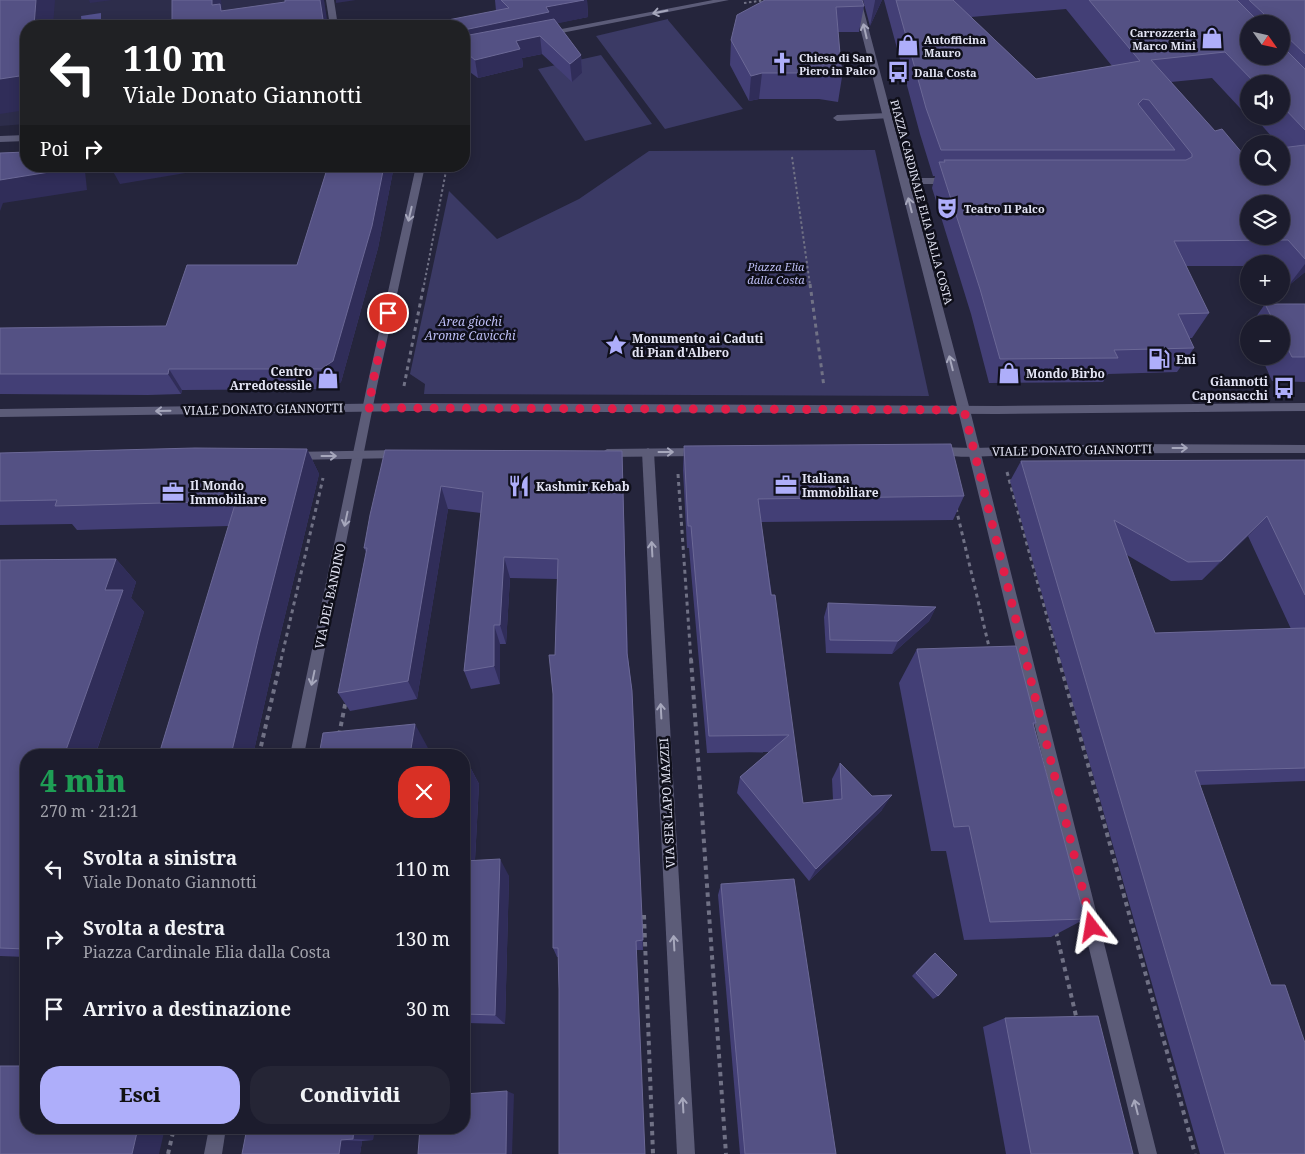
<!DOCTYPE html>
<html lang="it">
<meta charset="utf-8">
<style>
:root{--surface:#1c1c2d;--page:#252535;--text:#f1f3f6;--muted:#a0a1aa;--line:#3a3a49;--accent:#aeaefa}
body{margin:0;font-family:"Noto Serif",serif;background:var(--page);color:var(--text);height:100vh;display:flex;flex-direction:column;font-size:19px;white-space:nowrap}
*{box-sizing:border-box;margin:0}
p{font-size:16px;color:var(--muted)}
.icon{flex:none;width:28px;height:28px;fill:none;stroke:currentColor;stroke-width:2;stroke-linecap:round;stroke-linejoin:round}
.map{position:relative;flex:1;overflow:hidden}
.panel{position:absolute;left:20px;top:749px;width:450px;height:385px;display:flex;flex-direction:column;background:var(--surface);border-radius:20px;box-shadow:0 2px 12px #0003,0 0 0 1px var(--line)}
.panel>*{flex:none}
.top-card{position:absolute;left:20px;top:20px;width:450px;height:152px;border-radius:20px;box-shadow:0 2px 12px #0003,0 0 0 1px var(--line);background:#202124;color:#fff;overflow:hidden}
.needle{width:32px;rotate:124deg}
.buttons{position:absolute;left:1240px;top:15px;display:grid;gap:10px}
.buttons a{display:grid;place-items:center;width:50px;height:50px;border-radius:50%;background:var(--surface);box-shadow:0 2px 12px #0003,0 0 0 1px var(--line);font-size:25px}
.pin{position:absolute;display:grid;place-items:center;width:42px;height:42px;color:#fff;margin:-21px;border:2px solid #fff;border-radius:50%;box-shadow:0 1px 5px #0007}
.me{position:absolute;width:55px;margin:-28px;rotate:346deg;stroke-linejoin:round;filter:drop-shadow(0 0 4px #0008)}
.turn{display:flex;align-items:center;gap:18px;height:105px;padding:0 20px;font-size:22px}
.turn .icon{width:65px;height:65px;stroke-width:2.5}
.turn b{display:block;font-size:35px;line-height:42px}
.then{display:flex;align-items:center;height:48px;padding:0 20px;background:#0003;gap:10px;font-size:19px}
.round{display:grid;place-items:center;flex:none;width:52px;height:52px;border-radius:20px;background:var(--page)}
.headline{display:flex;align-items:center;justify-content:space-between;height:85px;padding:0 20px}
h1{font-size:30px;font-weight:800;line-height:38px;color:#1e9e55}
.primary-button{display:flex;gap:10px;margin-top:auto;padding:10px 20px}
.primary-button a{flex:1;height:58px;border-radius:20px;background:var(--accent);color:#111;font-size:20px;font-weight:800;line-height:58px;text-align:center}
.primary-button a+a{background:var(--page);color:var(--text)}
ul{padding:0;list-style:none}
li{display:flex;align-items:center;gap:15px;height:70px;padding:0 20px}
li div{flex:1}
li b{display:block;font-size:19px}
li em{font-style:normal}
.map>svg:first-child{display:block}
.built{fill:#2d2d4b}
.green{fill:#3b3a65}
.water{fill:#54528f}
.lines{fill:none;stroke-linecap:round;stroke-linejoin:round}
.path-far2{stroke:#707185;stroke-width:2;stroke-dasharray:2.5 2.5;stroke-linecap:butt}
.path-far1{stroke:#707185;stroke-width:3;stroke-dasharray:4 4;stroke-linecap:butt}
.path{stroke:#707185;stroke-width:4;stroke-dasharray:4.5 4.5;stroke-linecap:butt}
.service{fill:#5c5c78;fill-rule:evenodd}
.minor{fill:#5c5c78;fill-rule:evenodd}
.tertiary{fill:#5c5c78;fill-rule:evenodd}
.wall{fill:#433f76;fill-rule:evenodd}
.shaded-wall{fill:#302d59}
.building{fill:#545184;stroke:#6b6896;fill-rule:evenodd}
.oneway{stroke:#a6a7bc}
.route{stroke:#e11d48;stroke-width:9;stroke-dasharray:0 16.2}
.labels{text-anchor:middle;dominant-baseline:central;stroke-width:5;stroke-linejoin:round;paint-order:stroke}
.far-poi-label{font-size:11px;font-weight:bold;fill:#e3e4f4;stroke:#0f0f1a;text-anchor:start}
.far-street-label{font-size:11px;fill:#e3e4f4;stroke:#0f0f1a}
.far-park-label{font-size:11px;font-style:italic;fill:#bdbef5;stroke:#0f0f1a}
.park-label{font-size:12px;font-style:italic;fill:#bdbef5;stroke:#0f0f1a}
.poi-label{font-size:12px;font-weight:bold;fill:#e3e4f4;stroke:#0f0f1a;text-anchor:start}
.street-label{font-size:12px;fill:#e3e4f4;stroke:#0f0f1a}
</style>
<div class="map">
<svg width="1305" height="1154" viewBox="0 0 1305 1154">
<rect width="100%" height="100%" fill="#25253c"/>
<path class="built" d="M0 0H324L327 26H26V124L0 126Z"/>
<g class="green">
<path d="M668 19V20L743 109 665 129 596 36Z"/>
<path d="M601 55 652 124 585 141 538 69Z"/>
<path d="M875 150 929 396 424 394 425 384 410 374 449 191 497 239 579 199 649 151Z"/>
</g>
<path class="water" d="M101 13V26H82L81 16Z"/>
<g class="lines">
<g class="path-far2">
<path d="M744 3 766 0"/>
<path d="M792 157 810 285"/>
<path d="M424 285 447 166"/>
</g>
<g class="path-far1">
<path d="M810 284 824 387"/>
<path d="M404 386 424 284"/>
<path d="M1007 472 1059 660"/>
<path d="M678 474 691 660"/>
<path d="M956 508 990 651"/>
<path d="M281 660 323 478"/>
</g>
<g class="path">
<path d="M691 659 726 1154"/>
<path d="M1059 659 1195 1154"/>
<path d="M339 735 346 700"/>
<path d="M259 755 281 659"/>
<path d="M644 915 653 1154"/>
<path d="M1056 932 1077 1020"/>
<path d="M168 1154 174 1128"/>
</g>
<g class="service">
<path d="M326 0H334L338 26H330Z"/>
<path d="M888 113 892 116 891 118 837 121 833 118 837 115Z"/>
</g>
<g class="minor">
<path d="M713 0H729L546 36 542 34 546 32Z"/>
<path d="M853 0H861L908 178H949L954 181 949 184H910L970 410 1157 1154H1139L958 410Z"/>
<path d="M26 135V141L0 142V136Z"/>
<path d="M416 166H425L377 386 304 755H290L367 386Z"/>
<path d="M648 448 654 452 695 1154H677L642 452Z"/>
<path d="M209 1128H226L222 1154H204Z"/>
</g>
<g class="tertiary">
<path d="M411 403 997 406 1305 403V411L997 414 411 411 0 417V409Z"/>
<path d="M1119 444 1305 445V453C1206 453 1108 453 1009 455 996 456 937 460 931 451L937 447 974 448Z"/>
<path d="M700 448 706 452 700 456 607 457 601 453 607 449Z"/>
<path d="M400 450 406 454 400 458 292 460 286 456 292 452Z"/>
</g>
</g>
<g class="wall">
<path d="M495 0H587L588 17 557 23 581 55 582 73 572 82 542 54 522 58 523 67 478 78 467 70 464 63V26H449L448 20 496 11Z"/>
<path d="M765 0 864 6 859 32H838L842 77 838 102 819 99H759L749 101 730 65 731 40Z"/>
<path d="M863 0H882L870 26Z"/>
<path d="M884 0H1305V272L1288 286 1281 278V264H1249V266H1186L1209 313 1192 338H1189L1194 348 1177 372 1108 374 1103 382 989 383 971 314 932 188 935 176H933L920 134ZM1066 9 1112 66 1036 79 971 17ZM1249 24H1281V56ZM1212 78 1253 122 1258 121 1278 144H1281L1282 148 1243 154 1215 131 1171 82ZM1249 84H1281V116H1249Z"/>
<path d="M328 166H394L378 248 341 382 330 389 182 390 181 394 148 395 0 394V328L166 326 297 265Z"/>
<path d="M1265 304H1305V382L1272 381 1261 356H1281V324H1251Z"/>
<path d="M684 446 964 496 953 520 761 522 803 803 833 800 832 779 840 763 882 810 809 881 737 793 740 777 769 752 707 753 689 548H687L683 470Z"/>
<path d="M307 449 319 474 275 657 253 755H26V957L0 956V560L116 559 136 582 131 598 144 612 97 750 160 751 229 526 77 530 72 524 0 525V453Z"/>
<path d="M385 450 622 451 628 657 632 691 643 950H637L559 989 558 957H557L553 948 555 655 557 579 510 578 506 644H500V684L471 689 464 671 481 513 448 509 417 699 350 711 338 693 366 552 364 548Z"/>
<path d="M1305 460V781L1200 785 1271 985 1305 1154H1200L1010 481 1021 461ZM1248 536 1291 629 1155 633 1127 555 1171 581 1202 580Z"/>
<path d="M828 603 936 607 929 621 892 654 826 653 824 617Z"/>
<path d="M917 649 1036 723 1033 726 1085 919 1051 937 964 940 946 851H931L899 683Z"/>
<path d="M464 762 468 763 479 784 475 860 509 876 505 1024 467 1023 464 1021Z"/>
<path d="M721 884 836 1154H740L718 895Z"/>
<path d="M935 953 938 996 933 999 912 976 931 956Z"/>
<path d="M1005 1018 1133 1154H1006L983 1027Z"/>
<path d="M247 1128H374L373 1140 362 1141 360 1154Z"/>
</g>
<g class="shaded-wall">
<path d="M36 0H55L53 26H34Z"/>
<path d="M89 0H112L90 3Z"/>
<path d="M212 0H221L222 8 229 26 212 5Z"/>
<path d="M320 0H324L328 26H324Z"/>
<path d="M336 0H356L336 3Z"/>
<path d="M584 0H587L588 17 550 25 464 49V30L546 7Z"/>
<path d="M875 0H882L870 26 875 1Z"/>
<path d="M540 36 542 54 522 58 523 67 478 78 475 60 516 41Z"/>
<path d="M581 55 582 73 572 82 570 64Z"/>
<path d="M762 73 759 99 749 101 751 76Z"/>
<path d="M26 75V110L0 114V79Z"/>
<path d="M74 166H82L85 171 87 190 3 203 0 211V180Z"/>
<path d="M110 166H227L120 184Z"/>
<path d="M384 166H394L378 248 341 382 330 389 321 369Z"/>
<path d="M1305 264V272L1288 286Z"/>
<path d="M169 369 182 390 181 394 168 374Z"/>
<path d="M307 449 319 474 275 657 253 755H231L259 636Z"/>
<path d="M622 451 623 474 628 672 627 653Z"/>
<path d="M441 486 448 509 417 699 408 681Z"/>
<path d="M1267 516 1248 536 1202 580 1221 561Z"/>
<path d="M504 557 510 578 506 644 500 625Z"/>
<path d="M116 559 136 582 131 598 144 612 95 755 66 750 105 590Z"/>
<path d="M936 607 929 621 892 654 898 641Z"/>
<path d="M494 625 500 644V684L494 666Z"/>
<path d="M415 724 428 748 427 755H410Z"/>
<path d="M468 763 479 784 474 878 464 863V838Z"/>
<path d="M892 795 882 810 809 881 816 869Z"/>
<path d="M500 859 509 876 505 1024 495 1015Z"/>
<path d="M507 1091 514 1094 512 1154H506Z"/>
<path d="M138 1128H165L159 1154H132Z"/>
<path d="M354 1128H374L373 1140 353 1139Z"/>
<path d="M341 1140 362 1141 360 1154H339Z"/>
</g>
<g class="building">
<path d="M0 0H36L34 26H26V75L0 79Z"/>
<path d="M172 0H212V5L220 4 221 11 285 2V0H320L324 26H172Z"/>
<path d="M501 0H584L546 7 549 12 464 30V26H451L448 20 509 8Z"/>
<path d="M765 0H862L864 6 836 7 842 77 823 73H762L751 76 731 40 737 15Z"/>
<path d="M896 0H953L1036 79 1140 61 1089 0H1237L1261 24H1249V56H1281V45L1305 69V130L1281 105V84H1256L1225 52 1151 60 1215 131 1222 129 1243 154 1249 153V176H1281V148L1305 145V259L1288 240 1174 241 1209 313 1178 314 1194 348 1114 350 1118 358 1000 359 980 289 939 162H945L944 160H1186L1192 157V154L1149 100 1143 99 1138 104 1175 150H941L926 108ZM1249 204H1281V236H1249Z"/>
<path d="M1249 0H1305V54L1281 31V24H1264V14Z"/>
<path d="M554 19 581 55 570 64 540 36 516 41 520 49 475 60 464 51V36Z"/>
<path d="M26 152V166H74V168L0 180V153Z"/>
<path d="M328 166H384L372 226 333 361 321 369H169L168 374H0V328L166 326 187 265H297Z"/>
<path d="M1265 304H1305V357H1292L1281 335V324H1275Z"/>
<path d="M951 444 964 496 758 499 771 595H775L803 803 842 799 840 763 872 796 892 795 816 869 740 777 789 735 709 736 691 526H688L684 446Z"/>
<path d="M195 448 307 449 259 636 231 755H26V949L0 948V560L116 559 105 590H123L66 750 160 751 236 501 55 506 57 500 0 501V453Z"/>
<path d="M385 450 622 451 627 653 632 691 643 940 636 941 645 1154H559V989L558 948H553V694L549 655H555L558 559 504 557 500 625H494V666L464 671 483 492 441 486 408 681 338 693 367 548H364L370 515Z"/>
<path d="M1305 460V595L1267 516 1221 561 1188 562 1114 520 1155 633 1305 628V768L1195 771 1271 985H1285L1305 1043V1154H1225L1021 461Z"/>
<path d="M828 603 936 607 898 641 830 640Z"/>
<path d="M1016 646 1036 723H1033L1085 919 990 922 969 826 954 827 917 649Z"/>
<path d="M415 724 410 755H319L323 733Z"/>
<path d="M464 762 468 763 464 838Z"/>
<path d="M500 859 495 1015 464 1014V861Z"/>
<path d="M794 879 836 1154H745L721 884Z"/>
<path d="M935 953 957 975 938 996 916 973Z"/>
<path d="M1098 1016 1133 1154H1031L1005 1018Z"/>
<path d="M0 1066H26V1128H138L132 1154H0Z"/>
<path d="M507 1091 506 1154H418L420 1128H464V1094Z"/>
<path d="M247 1128H354L353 1139 341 1140 339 1154H242Z"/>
</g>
<defs><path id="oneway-shaft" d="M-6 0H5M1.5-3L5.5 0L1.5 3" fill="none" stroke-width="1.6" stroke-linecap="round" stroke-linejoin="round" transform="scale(1.25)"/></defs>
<g class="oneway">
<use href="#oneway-shaft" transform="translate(660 12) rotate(169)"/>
<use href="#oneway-shaft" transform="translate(865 31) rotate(-103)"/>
<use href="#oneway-shaft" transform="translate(910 205) rotate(-104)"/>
<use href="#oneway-shaft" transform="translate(410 214) rotate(103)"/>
<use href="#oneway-shaft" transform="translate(951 363) rotate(-104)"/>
<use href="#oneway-shaft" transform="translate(163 411) rotate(179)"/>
<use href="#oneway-shaft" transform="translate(1180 448)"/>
<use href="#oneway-shaft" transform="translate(666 452)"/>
<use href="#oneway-shaft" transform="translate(329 456)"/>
<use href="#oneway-shaft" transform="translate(346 519) rotate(102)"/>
<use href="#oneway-shaft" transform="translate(652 549) rotate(-93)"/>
<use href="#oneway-shaft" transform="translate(313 678) rotate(102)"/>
<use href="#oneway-shaft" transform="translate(661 711) rotate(-93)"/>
<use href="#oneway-shaft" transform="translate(674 943) rotate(-93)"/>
<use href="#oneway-shaft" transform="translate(683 1105) rotate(-93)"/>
<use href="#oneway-shaft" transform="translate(1136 1107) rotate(-104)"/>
</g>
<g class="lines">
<path class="route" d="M388 313 372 386 369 408 964 410 1092 927"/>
</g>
<defs>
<g id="shop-bare" transform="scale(1.725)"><path d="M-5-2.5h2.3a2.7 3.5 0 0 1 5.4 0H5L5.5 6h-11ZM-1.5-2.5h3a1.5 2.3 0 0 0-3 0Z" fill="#aeaefa" stroke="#0f0f1a" stroke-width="2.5" paint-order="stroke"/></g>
<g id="church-bare" transform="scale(1.725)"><path d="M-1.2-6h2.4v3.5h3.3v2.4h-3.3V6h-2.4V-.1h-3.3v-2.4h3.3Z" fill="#aeaefa" stroke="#0f0f1a" stroke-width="2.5" paint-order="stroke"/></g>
<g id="bus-bare" transform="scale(1.725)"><path d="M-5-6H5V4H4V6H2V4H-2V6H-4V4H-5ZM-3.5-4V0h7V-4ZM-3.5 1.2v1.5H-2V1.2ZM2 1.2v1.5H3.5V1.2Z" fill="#aeaefa" stroke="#0f0f1a" stroke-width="2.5" paint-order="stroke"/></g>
<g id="theatre-bare" transform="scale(1.725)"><path d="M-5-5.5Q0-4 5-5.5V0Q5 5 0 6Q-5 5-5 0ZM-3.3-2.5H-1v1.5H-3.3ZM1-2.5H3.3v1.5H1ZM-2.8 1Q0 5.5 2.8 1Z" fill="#aeaefa" stroke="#0f0f1a" stroke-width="2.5" paint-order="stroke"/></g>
<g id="sight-bare" transform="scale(1.725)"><path d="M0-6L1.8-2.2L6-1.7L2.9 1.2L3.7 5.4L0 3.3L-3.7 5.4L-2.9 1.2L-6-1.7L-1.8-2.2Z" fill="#aeaefa" stroke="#0f0f1a" stroke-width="2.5" paint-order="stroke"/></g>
<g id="fuel-bare" transform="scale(1.725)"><path d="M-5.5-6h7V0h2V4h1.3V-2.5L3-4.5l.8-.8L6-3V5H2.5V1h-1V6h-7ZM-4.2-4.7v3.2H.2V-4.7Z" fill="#aeaefa" stroke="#0f0f1a" stroke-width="2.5" paint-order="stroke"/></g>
<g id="office-bare" transform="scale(1.725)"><path d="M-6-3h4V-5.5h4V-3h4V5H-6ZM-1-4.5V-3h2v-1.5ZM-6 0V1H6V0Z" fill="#aeaefa" stroke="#0f0f1a" stroke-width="2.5" paint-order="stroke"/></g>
<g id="restaurant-bare" transform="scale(1.725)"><path d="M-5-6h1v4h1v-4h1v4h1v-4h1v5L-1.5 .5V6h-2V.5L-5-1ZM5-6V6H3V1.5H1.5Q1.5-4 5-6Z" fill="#aeaefa" stroke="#0f0f1a" stroke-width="2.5" paint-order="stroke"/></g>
</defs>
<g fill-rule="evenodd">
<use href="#shop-bare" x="1212" y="38"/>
<use href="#shop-bare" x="908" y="45"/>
<use href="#church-bare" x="782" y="63"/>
<use href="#bus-bare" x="898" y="72"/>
<use href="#theatre-bare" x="947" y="208"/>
<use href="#sight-bare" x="616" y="345"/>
<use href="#fuel-bare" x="1159" y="359"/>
<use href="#shop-bare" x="1009" y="373"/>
<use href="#shop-bare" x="328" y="378"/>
<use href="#bus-bare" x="1284" y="388"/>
<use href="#office-bare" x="786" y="485"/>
<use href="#restaurant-bare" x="519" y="486"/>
<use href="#office-bare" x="173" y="492"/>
</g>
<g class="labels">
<g class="far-poi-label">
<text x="1196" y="32" text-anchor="end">Carrozzeria<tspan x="1196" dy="13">Marco Mini</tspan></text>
<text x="924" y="39">Autofficina<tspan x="924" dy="13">Mauro</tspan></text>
<text x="799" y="57">Chiesa di San<tspan x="799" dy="13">Piero in Palco</tspan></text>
<text x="914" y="72">Dalla Costa</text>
<text x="964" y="208">Teatro Il Palco</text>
</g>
<g class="far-street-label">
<text transform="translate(922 202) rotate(75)">PIAZZA CARDINALE ELIA DALLA COSTA</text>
</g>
<g class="far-park-label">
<text x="776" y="266">Piazza Elia<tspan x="776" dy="13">dalla Costa</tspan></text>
</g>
<g class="park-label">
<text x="470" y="321">Area giochi<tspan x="470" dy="14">Aronne Cavicchi</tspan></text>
</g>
<g class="poi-label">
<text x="632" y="338">Monumento ai Caduti<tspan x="632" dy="14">di Pian d'Albero</tspan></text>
<text x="1176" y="359">Eni</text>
<text x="312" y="371" text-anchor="end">Centro<tspan x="312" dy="14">Arredotessile</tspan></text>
<text x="1026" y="373">Mondo Birbo</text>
<text x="1268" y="381" text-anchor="end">Giannotti<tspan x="1268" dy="14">Caponsacchi</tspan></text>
<text x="802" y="478">Italiana<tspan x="802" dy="14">Immobiliare</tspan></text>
<text x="190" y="485">Il Mondo<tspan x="190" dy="14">Immobiliare</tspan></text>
<text x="536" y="486">Kashmir Kebab</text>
</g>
<g class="street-label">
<text transform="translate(263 409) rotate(-1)">VIALE DONATO GIANNOTTI</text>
<text transform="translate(1072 450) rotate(-1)">VIALE DONATO GIANNOTTI</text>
<text transform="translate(330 596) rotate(-78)">VIA DEL BANDINO</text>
<text transform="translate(667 803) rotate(-93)">VIA SER LAPO MAZZEI</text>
</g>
</g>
</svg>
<div class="buttons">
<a><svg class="needle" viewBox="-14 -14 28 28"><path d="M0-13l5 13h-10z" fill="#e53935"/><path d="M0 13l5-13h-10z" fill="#a0a1aa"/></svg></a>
<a><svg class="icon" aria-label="sound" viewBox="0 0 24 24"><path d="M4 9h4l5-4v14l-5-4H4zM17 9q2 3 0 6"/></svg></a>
<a><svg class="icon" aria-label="search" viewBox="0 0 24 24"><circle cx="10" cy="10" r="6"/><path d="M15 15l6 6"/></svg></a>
<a><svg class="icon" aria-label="layers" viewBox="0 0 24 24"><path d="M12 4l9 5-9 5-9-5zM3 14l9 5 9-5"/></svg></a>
<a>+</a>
<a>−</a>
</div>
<div class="pin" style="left:388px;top:313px;background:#d93025"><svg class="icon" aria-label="arrive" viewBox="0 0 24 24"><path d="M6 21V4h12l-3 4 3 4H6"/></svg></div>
<svg class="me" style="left:1092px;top:927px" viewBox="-20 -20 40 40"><path d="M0-17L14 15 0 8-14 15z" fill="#e11d48" stroke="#fff" stroke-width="4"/></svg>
<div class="top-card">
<div class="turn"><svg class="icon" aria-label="left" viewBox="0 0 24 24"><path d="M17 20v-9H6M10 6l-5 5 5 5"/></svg><div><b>110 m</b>Viale Donato Giannotti</div></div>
<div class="then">Poi<svg class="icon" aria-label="right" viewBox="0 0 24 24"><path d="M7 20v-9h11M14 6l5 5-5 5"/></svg></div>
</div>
<section class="panel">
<div class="headline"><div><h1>4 min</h1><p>270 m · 21:21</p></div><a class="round" style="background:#d93025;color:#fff"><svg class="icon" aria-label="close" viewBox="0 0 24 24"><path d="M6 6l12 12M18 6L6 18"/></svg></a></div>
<ul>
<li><svg class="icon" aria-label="left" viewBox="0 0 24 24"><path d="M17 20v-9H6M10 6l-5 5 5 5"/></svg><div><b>Svolta a sinistra</b><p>Viale Donato Giannotti</p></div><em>110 m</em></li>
<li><svg class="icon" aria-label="right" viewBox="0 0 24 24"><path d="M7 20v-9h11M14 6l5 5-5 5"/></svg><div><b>Svolta a destra</b><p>Piazza Cardinale Elia dalla Costa</p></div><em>130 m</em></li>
<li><svg class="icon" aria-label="arrive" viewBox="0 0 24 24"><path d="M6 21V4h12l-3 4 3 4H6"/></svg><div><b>Arrivo a destinazione</b></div><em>30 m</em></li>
</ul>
<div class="primary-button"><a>Esci</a><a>Condividi</a></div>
</section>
</div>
